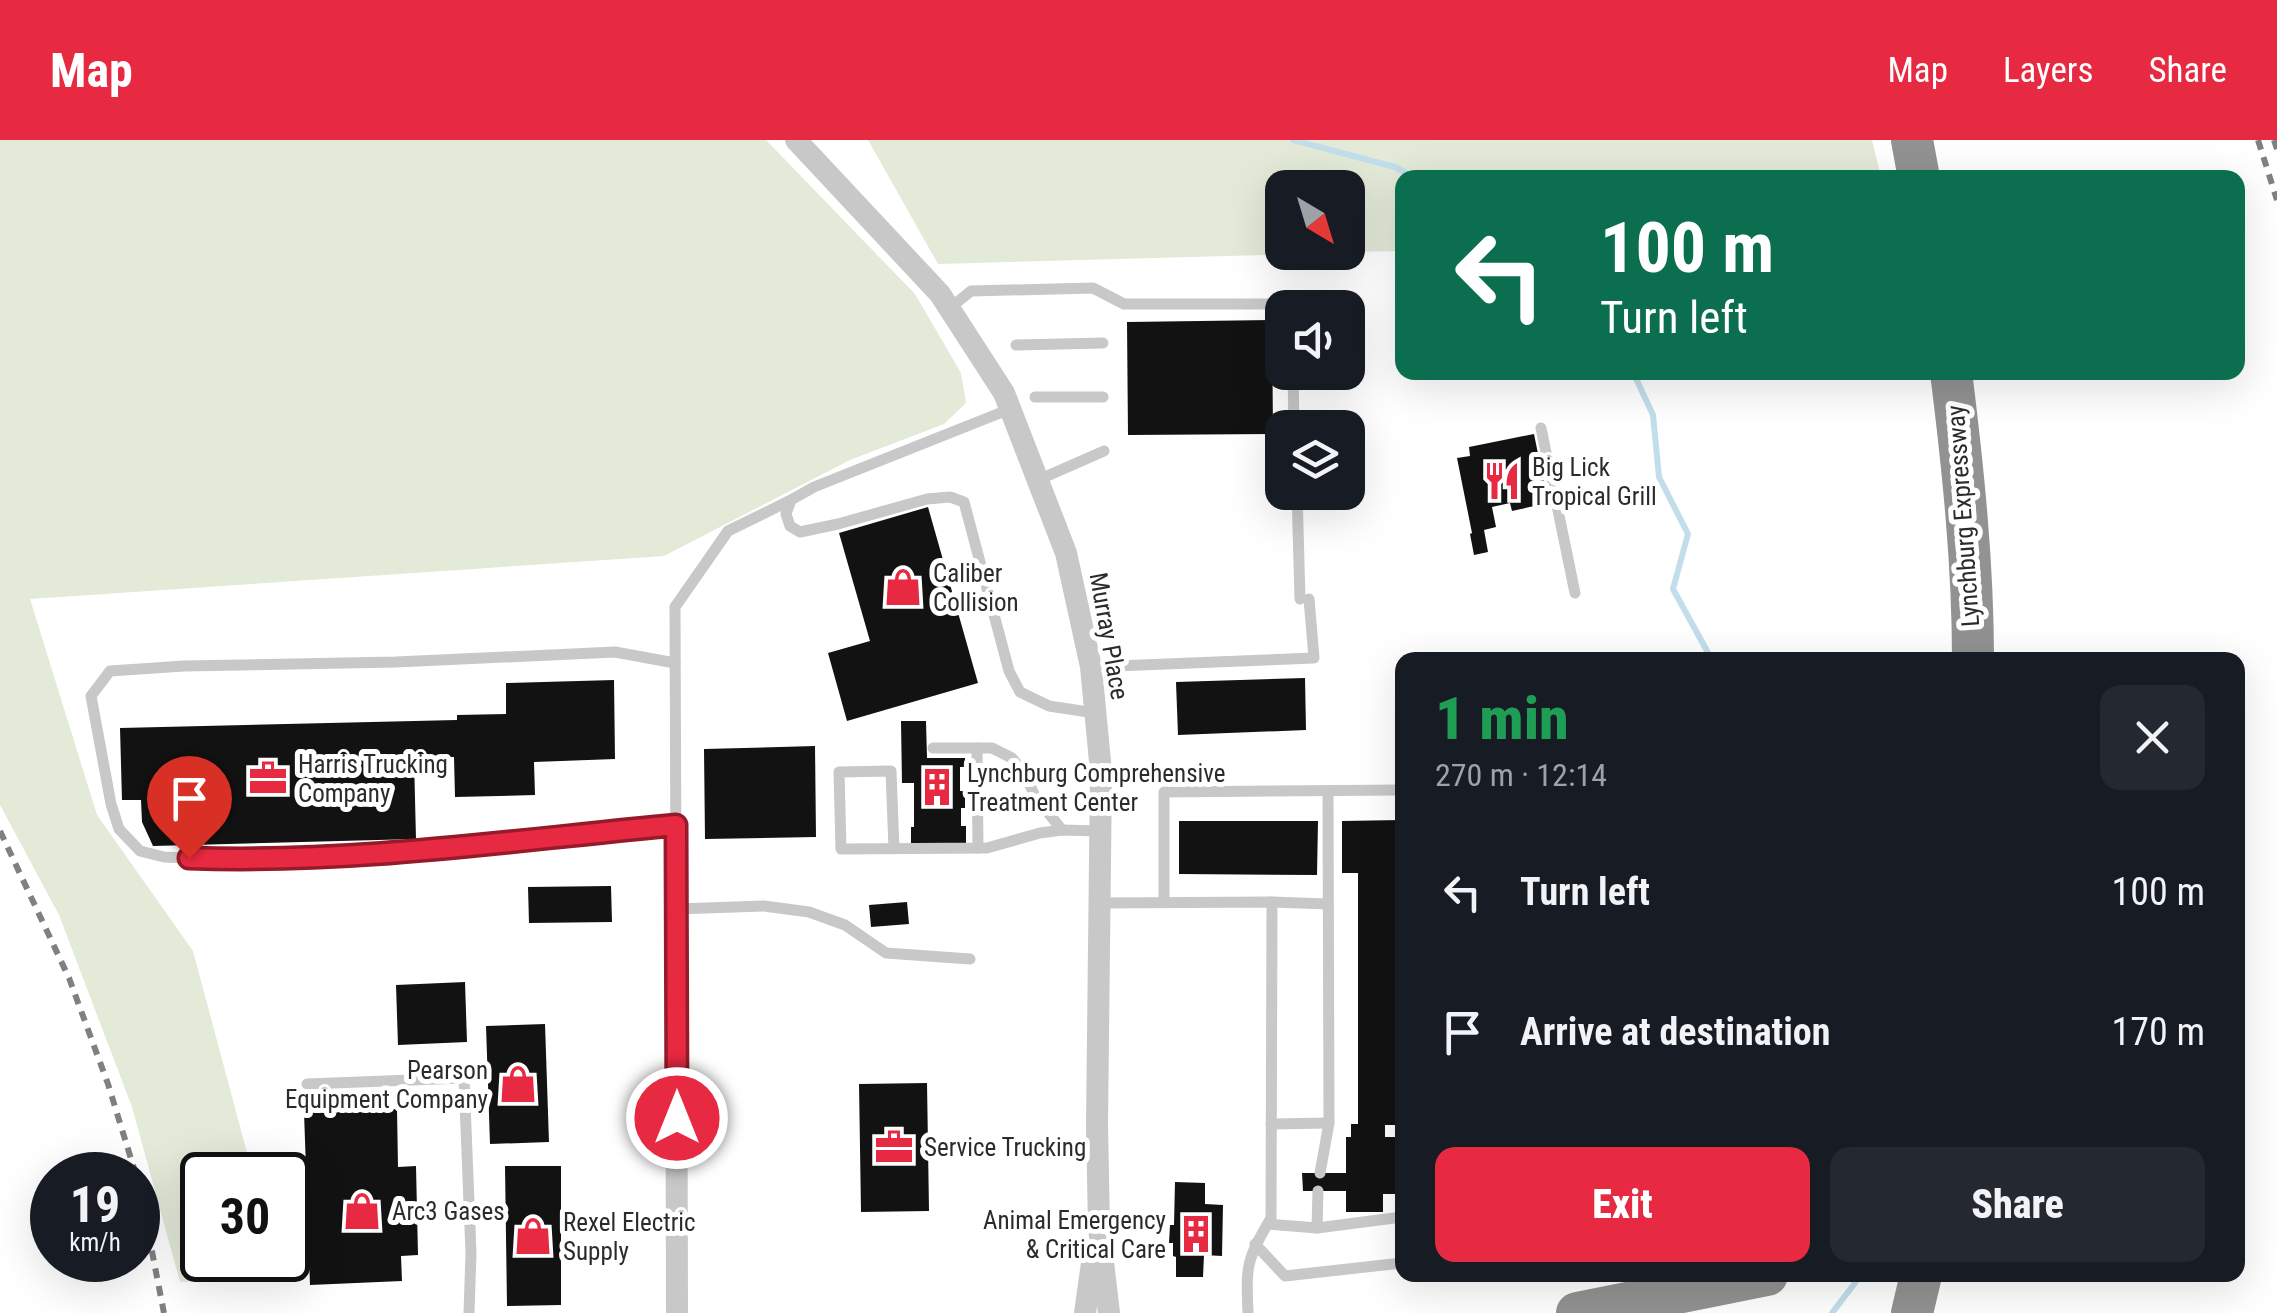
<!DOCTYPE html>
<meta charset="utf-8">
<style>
:root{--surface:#171b24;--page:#242831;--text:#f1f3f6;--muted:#9ea1a6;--accent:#e72941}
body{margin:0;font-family:"Roboto Condensed",sans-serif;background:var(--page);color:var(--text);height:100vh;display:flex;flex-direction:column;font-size:38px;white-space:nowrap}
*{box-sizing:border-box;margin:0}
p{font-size:32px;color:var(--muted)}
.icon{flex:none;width:55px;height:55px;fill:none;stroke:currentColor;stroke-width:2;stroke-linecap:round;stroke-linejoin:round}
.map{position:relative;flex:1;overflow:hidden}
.side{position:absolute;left:1395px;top:512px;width:850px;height:630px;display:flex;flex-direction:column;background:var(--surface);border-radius:20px;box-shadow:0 10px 40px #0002}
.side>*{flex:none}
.guide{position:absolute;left:1395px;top:30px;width:850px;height:210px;border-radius:20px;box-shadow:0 10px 40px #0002;background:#0b6e4f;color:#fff;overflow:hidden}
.needle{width:65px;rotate:142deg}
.controls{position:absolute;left:1265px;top:30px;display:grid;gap:20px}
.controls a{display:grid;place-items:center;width:100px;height:100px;border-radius:20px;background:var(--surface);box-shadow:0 10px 40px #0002;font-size:50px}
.speed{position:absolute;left:30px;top:1012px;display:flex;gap:20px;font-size:50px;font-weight:700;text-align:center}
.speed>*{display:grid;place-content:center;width:130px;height:130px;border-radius:50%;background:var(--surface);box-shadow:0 10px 40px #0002;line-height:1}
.speed small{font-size:25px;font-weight:400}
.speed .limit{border:5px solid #111;border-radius:15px;background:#fff;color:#111}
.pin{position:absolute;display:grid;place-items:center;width:85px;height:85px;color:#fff;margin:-102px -42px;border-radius:50% 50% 50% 0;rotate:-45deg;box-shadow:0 0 10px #0007}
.pin .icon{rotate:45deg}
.me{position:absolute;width:110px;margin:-55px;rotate:0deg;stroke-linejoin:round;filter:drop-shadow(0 0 8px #0008)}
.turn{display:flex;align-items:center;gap:35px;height:210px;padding:0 40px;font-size:45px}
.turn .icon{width:130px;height:130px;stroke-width:2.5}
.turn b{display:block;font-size:70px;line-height:85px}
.round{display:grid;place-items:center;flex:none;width:105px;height:105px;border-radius:20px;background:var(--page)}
.summary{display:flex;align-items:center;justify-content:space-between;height:170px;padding:0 40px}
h1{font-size:60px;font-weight:800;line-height:75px;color:#1e9e55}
.button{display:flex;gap:20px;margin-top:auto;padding:20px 40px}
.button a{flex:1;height:115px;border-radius:20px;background:var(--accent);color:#fff;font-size:40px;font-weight:800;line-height:115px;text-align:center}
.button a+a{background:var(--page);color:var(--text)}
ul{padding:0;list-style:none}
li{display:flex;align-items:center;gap:30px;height:140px;padding:0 40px}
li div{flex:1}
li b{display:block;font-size:38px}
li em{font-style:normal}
header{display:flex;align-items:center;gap:60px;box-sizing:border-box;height:140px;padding:0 50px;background:var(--accent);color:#fff}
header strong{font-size:48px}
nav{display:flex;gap:55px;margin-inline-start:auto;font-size:35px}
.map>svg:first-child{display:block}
.green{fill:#e3ead8}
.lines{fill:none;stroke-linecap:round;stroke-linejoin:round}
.stream{stroke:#c3deeb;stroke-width:6}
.building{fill:#121212}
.service{stroke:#c8c8c8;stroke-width:11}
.minor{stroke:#c8c8c8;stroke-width:22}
.motorway{stroke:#929292;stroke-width:42}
.rail{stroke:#808080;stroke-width:6;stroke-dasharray:10 8;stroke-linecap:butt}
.route-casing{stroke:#961b2a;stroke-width:25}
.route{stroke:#e72941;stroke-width:18}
.labels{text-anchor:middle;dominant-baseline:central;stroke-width:10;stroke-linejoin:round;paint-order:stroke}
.poi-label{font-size:25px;fill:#2b2b2b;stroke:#fff;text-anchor:start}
.street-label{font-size:25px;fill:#2b2b2b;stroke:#fff}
</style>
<header>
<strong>Map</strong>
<nav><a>Map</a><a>Layers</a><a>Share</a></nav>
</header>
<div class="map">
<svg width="2277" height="1173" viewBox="0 0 2277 1173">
<rect width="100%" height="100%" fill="#fff"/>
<g class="green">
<path d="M0 0H766L915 154 961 233 966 263 944 284 850 320 664 416 30 459 97 675 193 811 253 1035H202V1120H276L280 1138 180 1142 132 967 59 775 0 665Z"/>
<path d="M868 0H1872L1881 37 1402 38V111L1348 112V48H1282V112L1337 113 938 124Z"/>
</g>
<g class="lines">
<g class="stream">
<path d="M1293 0 1395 27 1415 38"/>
<path d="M1633 232 1653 275 1659 337 1688 394 1673 449 1712 520"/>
<path d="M1832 1173 1861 1135"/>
</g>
</g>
<g class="building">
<path d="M1272 180 1273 294 1128 295 1127 182Z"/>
<path d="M1534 294 1548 363 1512 371 1510 363 1492 367 1496 387 1484 390 1488 412 1474 415 1470 394 1472 393 1457 318 1470 316 1469 307Z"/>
<path d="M928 367 978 543 847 581 828 513 870 501 839 393Z"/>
<path d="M1305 538 1306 590 1178 595 1176 542Z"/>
<path d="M614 540 615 619 534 622 535 655 455 657 454 617 414 618 416 699 153 706 142 682 141 660H122L120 588 457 580V575L506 574V543Z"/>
<path d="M901 581H926L927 618H965V627H960V651H965V668H961V686H966V704L911 706V687H914V643H902Z"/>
<path d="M815 606 816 697 705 699 704 609Z"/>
<path d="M1402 680V985H1385V997H1402V1054H1383V1072H1346V1051H1303L1302 1033H1346V997H1351V984H1358V733H1342V681Z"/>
<path d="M1179 681H1318L1317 735 1179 734Z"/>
<path d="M611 746 612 782 529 783 528 747Z"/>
<path d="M907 762 909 784 871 787 869 765Z"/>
<path d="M465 842 467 902 398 905 396 845Z"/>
<path d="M545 884 549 1002 490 1004 486 886Z"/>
<path d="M927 943 929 1071 861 1072 859 944Z"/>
<path d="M397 969 398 1027 416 1026 418 1115 401 1116 402 1141 310 1145 304 972Z"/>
<path d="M505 1026H561V1165L507 1166Z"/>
<path d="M1175 1042 1205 1043V1064L1223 1065 1222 1116 1204 1115 1203 1137H1176V1117L1173 1116V1103H1169L1170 1085H1174Z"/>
</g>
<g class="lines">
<g class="service">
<path d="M950 168 971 151 1093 148 1124 164H1290V168"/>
<path d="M1016 205 1103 203"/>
<path d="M1293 232 1294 288"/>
<path d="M1035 257H1103"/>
<path d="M1010 269 814 347 791 360 786 374 790 386 800 392 838 384 927 359 950 357 964 362 1009 531 1020 552 1049 566 1095 573"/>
<path d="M1541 288 1575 453"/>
<path d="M1038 340 1104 311"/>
<path d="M1297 352 1300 459"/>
<path d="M675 523 615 512 396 522 184 526 110 531 91 556 111 664 119 689 140 711 164 717 215 719 450 709 536 698 675 685"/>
<path d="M1091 527 1314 518 1309 459"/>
<path d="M933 608H992L1012 618 1024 633 1035 656 1062 690"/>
<path d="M977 608 978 708"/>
<path d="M894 709 891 631 839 632 841 709 987 708 1040 693 1062 690 1100 691"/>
<path d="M676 732 675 467 728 391 791 360"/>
<path d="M1164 762V652L1402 650"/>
<path d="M1272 762 1328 764"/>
<path d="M1099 763 1272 762 1271 1078C1246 1121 1246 1125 1248 1173"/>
<path d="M676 769 764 766 809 772 845 785 886 813 970 819"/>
<path d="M307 944 464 938 471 1113 469 1173"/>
<path d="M1271 984 1329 983"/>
<path d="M1320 1033 1329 983 1328 651"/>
<path d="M1268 1084 1317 1088 1402 1077"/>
<path d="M1317 1088 1318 1051"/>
<path d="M1255 1104 1285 1136 1402 1123"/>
</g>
<g class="minor">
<path d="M796 0 940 154 1004 253 1066 413 1091 527 1101 632 1097 984 1099 1088 1109 1173"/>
<path d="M676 732 677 1173"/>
<path d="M1085 1173 1093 1116"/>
</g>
<g class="motorway">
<path d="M1912 0 1919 38"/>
<path d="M1951 232C1963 328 1973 424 1973 520"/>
<path d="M1577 1173 1767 1135"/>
<path d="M1912 1173 1921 1135"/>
</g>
<g class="rail">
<path d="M2258 0 2277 60"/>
<path d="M2274 0 2277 9"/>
<path d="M0 691 69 838 108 944 136 1035"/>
<path d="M138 1040 164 1173"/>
</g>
</g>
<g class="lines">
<g class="route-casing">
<path id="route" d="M189 718C352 724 514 700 676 685L677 978"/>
</g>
<use href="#route" class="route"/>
</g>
<defs>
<g id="restaurant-bare" transform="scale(3)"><path d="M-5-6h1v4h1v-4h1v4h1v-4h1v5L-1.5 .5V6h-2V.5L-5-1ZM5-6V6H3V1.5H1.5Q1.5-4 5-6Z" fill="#e72941" stroke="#fff" stroke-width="2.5" paint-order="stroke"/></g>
<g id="shop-bare" transform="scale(3)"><path d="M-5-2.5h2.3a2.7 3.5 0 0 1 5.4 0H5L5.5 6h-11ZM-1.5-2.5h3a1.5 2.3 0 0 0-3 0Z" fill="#e72941" stroke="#fff" stroke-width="2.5" paint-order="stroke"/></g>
<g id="office-bare" transform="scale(3)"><path d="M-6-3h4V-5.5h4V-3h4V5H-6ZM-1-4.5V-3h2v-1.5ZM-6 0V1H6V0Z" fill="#e72941" stroke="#fff" stroke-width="2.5" paint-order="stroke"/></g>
<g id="building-bare" transform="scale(3)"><path d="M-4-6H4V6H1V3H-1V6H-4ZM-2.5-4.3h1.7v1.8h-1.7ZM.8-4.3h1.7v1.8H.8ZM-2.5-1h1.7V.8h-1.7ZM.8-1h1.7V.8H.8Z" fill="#e72941" stroke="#fff" stroke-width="2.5" paint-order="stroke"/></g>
</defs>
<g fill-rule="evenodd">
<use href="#restaurant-bare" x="1502" y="341"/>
<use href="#shop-bare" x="903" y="447"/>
<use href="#office-bare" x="268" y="638"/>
<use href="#building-bare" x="937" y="647"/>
<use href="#shop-bare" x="518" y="944"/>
<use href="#office-bare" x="894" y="1007"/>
<use href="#shop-bare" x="362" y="1071"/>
<use href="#building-bare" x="1196" y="1094"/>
<use href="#shop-bare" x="533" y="1096"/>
</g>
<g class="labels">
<g class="poi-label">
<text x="1532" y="327">Big Lick<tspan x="1532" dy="29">Tropical Grill</tspan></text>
<text x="933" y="433">Caliber<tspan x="933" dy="29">Collision</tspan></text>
<text x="298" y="624">Harris Trucking<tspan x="298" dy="29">Company</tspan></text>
<text x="967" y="633">Lynchburg Comprehensive<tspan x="967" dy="29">Treatment Center</tspan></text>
<text x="488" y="930" text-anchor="end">Pearson<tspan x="488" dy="29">Equipment Company</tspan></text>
<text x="924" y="1007">Service Trucking</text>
<text x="392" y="1071">Arc3 Gases</text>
<text x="1166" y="1080" text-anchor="end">Animal Emergency<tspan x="1166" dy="29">&amp; Critical Care</tspan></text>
<text x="563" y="1082">Rexel Electric<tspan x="563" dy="29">Supply</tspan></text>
</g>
<g class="street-label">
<text transform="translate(1963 376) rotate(-94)">Lynchburg Expressway</text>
<text transform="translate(1109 496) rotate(80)">Murray Place</text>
</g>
</g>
</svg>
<div class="controls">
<a><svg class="needle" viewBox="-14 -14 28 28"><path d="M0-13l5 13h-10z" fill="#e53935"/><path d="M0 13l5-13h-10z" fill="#9ea1a6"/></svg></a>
<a><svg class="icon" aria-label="sound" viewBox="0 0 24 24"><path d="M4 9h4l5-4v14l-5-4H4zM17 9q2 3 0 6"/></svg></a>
<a><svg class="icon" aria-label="layers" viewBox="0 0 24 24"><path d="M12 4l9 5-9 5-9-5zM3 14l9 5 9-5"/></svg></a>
</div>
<div class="speed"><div>19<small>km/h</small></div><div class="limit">30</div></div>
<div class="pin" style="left:189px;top:718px;background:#d93025"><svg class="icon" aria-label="arrive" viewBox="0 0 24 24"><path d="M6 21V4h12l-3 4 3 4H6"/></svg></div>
<svg class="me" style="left:677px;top:978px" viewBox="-20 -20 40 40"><circle r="17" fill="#e72941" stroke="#fff" stroke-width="3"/><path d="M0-11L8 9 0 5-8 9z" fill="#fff"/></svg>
<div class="guide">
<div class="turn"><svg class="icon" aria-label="left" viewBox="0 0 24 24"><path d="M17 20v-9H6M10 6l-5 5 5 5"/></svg><div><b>100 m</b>Turn left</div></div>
</div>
<section class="side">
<div class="summary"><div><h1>1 min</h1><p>270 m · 12:14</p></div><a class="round"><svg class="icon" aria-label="close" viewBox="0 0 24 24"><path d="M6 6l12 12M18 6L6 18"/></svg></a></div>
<ul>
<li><svg class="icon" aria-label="left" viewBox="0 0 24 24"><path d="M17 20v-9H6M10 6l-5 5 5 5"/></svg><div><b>Turn left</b></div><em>100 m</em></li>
<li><svg class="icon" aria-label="arrive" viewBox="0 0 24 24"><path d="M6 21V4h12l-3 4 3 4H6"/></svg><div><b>Arrive at destination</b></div><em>170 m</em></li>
</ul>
<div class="button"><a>Exit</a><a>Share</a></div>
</section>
</div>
